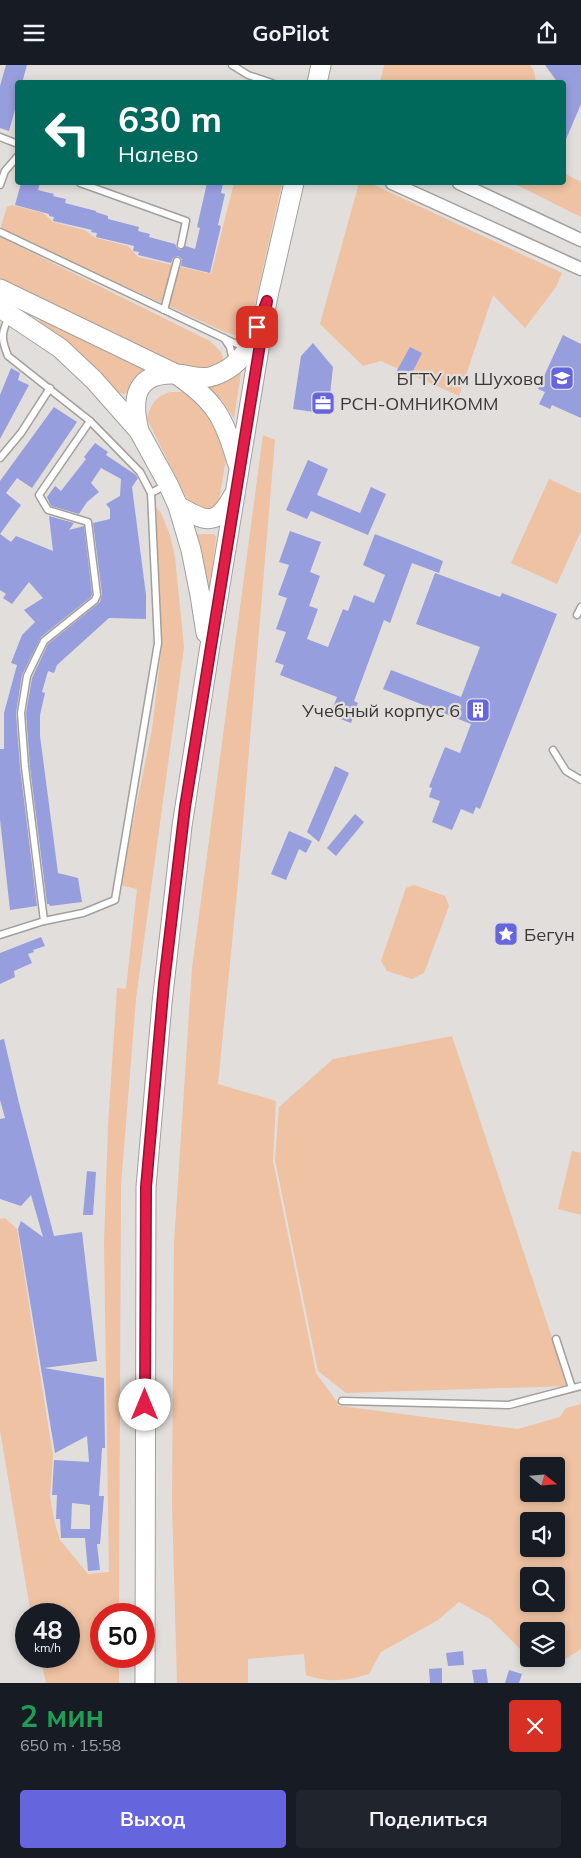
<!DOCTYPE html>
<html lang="ru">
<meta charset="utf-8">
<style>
:root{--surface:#171b24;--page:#20242c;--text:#f1f3f6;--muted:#9ea1a6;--accent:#6565de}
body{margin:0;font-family:Mulish,sans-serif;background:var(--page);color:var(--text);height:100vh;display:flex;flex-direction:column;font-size:19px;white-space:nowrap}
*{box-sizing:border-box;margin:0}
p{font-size:16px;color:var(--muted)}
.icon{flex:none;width:28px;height:28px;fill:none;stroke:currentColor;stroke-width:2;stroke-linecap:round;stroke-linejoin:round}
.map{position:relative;height:1618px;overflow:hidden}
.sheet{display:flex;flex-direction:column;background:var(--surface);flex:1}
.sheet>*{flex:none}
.banner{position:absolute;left:15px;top:15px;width:551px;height:105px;border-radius:5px;box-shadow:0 2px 8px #0003;background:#00695c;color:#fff;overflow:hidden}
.needle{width:32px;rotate:107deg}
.buttons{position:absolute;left:520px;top:1392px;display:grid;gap:10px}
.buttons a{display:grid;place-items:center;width:45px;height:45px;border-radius:5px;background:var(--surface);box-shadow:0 2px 8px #0003;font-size:25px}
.speed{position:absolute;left:15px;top:1538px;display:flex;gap:10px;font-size:25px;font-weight:700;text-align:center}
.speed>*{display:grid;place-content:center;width:65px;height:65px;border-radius:50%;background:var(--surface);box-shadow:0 2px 8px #0003;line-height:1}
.speed small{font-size:12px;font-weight:400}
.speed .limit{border:8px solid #d22;background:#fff;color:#111}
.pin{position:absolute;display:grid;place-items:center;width:42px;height:42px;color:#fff;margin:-21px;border-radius:10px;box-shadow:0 2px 8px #0006}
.me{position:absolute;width:55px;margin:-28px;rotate:0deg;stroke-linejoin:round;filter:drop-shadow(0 0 4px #0008)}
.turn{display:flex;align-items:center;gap:18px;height:105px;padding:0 20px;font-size:22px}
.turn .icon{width:65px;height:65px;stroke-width:2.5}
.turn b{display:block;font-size:35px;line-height:42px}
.round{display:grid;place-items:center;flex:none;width:52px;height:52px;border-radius:5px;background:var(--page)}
.summary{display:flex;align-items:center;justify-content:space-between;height:85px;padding:0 20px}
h1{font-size:30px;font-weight:700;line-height:38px;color:#1e9e55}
.primary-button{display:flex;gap:10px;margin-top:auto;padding:10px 20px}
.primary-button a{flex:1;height:58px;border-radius:5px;background:var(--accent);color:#fff;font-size:20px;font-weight:700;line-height:58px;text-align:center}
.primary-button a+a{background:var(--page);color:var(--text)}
header{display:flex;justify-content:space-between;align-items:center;height:65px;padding:0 20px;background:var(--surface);font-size:22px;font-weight:700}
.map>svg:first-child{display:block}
.green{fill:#eec2a2;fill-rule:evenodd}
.building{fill:#979edd;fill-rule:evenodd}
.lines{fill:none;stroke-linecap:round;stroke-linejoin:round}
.service-casing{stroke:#a39f9c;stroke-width:9}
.minor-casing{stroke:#a39f9c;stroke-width:15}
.secondary-casing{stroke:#a39f9c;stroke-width:21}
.service{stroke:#fff;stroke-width:6}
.minor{stroke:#fff;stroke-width:12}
.secondary{stroke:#fff;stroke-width:19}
.route-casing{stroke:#92132f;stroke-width:12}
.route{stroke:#e11d48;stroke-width:9}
.labels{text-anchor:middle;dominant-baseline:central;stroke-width:4.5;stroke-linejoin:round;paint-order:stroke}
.poi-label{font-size:18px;fill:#3a3837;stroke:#e2dedb;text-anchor:end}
</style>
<header><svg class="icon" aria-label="menu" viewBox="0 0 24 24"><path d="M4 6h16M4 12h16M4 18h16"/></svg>GoPilot<svg class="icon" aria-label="share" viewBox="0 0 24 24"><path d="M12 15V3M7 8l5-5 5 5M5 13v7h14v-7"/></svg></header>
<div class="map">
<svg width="581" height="1618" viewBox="0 0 581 1618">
<rect width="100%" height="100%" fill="#e2dedb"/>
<g class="green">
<path d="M384 0H530L534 6 536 17H380Z"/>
<path d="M564 108 581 117V152L513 118H564Z"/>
<path d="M234 118H282L253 248 245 266 238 271 225 267 3 165 1 161 7 142 12 140 43 148 53 157 84 165 96 173 128 181 138 192 211 209Z"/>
<path d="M359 118H370L562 208 556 222 525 263 493 230 459 331 381 296 363 301 320 259Z"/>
<path d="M0 172 210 276 221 287 224 298 206 305 173 300 0 215Z"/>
<path d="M40 255 144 304 145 309 125 329 119 328 77 288 42 261 38 257Z"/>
<path d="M241 308 234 353 221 334 206 320 227 315Z"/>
<path d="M170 327H185L200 337 216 357 226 394 219 435C213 446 206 445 195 444L188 436 147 354C151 339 155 332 170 327Z"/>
<path d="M263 370 275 375 238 817 218 1019 276 1036 273 1096 316 1308 340 1341 518 1364 560 1352 566 1343 581 1339V1582L580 1585 560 1597 550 1594H556V1566H529V1587L521 1585 490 1554 459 1537 438 1555 381 1587 369 1609C346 1616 329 1618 306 1610L304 1589 248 1594V1618H177L172 1438 174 1178 192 903ZM529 1401H556V1429H529ZM529 1456H556V1484H529ZM529 1511H556V1539H529Z"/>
<path d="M549 414 581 429V466L557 519 511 498Z"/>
<path d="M156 442 161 448 170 470 175 492 184 582 136 934 121 1120 119 1549H101V1591H119V1618H46L40 1591H69V1549H31L30 1544 0 1365V1154L5 1153 17 1164 53 1391 50 1431 54 1455 60 1475 88 1509 109 1507 104 1178 108 1061 117 923 126 924 137 824 120 820 152 665 162 579Z"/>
<path d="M199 469H214L216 472 209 534 196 470Z"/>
<path d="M414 820 445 831 449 841 424 908 412 914 387 906 381 896 406 823Z"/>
<path d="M452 971 568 1321 346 1328 318 1306 275 1095 279 1042 333 994Z"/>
<path d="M572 1086 581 1088V1150L558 1144Z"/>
</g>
<g class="building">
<path d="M6 0H27L22 18H18V34L9 66 0 63V21Z"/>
<path d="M545 0H581V39L564 79V18H558Z"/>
<path d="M21 118H40L38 125 54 129 53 131 66 134 65 138 96 146V147L108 151V154L139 162 138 166 150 169 149 172 175 179 177 183 180 185 186 181 195 184 200 163 197 162 207 118H223L221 128 225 129 218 160 221 161 210 208 181 201 182 194 178 191 173 193 171 198 138 190 139 187 133 186 134 181 96 172 97 168 91 167 92 165 53 156 54 152 49 151V149L15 140Z"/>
<path d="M563 270 581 279V353L552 340 550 344 539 339 545 327 538 324Z"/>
<path d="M313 278 333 302 328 349 293 344 301 291Z"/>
<path d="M410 282 422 288 408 316 395 309Z"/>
<path d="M11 303 20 308 18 315 29 320 0 374V330Z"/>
<path d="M54 342 77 357 32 423 17 413 6 428 21 440 0 469 11 477 16 471 53 486 49 451 74 458 69 465 84 461 92 529 91 532 41 572 22 610 16 648 20 702 37 841 10 845 0 754V684H4V648L17 600 11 598 22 570 35 557 24 545 43 533 29 517 12 539 3 533 6 529 0 525V416Z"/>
<path d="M95 378 108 387 106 390 136 410 138 413 132 422 146 530V554L109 553 57 600 54 608 48 606 42 627 45 628 40 650V671L58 808 78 813 82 837 50 841 49 839H47L30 702 26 648 32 613 48 579 100 537 102 529 93 458 110 454V444L106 439 120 431 121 414 101 403 91 418 99 427 87 437 79 449 51 441 47 432 55 421 61 426 86 394 84 392Z"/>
<path d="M308 395 328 404 317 430 360 448 371 422 386 429 368 470 311 446 307 454 286 445Z"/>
<path d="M290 466 321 477 310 507 320 511 309 541 318 544 307 574 328 582 343 544 348 546 354 530 374 538 385 510 363 500 375 469 443 496 439 508 412 498 390 558 384 555 354 636 358 638 351 658 330 650 337 632 280 610 284 600 275 597 286 567 276 564 287 533 278 530 289 500 279 497Z"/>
<path d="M435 508 500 532 502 528 557 549 480 744 476 742 473 749 461 744 452 765 432 757 440 736 429 732 432 723 429 722 445 682 460 688 471 659 383 624 391 605 461 632 480 582 416 559Z"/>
<path d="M335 701 349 708 319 777 307 767Z"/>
<path d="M355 749 364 757 336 791 327 783Z"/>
<path d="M289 766 312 776 306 788 299 784 286 815 271 809Z"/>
<path d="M41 872 45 881 33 885 34 887 28 889 32 898 14 906 15 912 0 919V888Z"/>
<path d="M4 974 19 1038 54 1171 82 1167 97 1296 44 1303 104 1313 105 1383H102L99 1431H104L100 1479H97L100 1505 88 1506 85 1473H61L60 1454H56L57 1430H52L54 1395 89 1397 87 1371 55 1388 18 1164 21 1156 43 1172 31 1130 21 1141 0 1134V1054L5 1053 0 1035V975ZM72 1438 90 1440V1464H71Z"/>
<path d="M87 1106 96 1107 93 1150H83Z"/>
<path d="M463 1586 464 1600 448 1601 446 1588Z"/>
<path d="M442 1603V1618H430L429 1604Z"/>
<path d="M486 1604 488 1618H474L472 1605Z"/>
<path d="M509 1605 522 1609 519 1618H505Z"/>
</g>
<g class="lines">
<g class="service-casing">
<g id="service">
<path d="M232 0 248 10 272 18"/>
<path d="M0 72 18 79"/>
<path d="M80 118 186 156 181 180"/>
<path d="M0 120 5 106 18 91"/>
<path d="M0 167 232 277 240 280 246 279"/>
<path d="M164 245 177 196"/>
<path d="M9 252C1 268 1 274 8 291L90 356 140 407 151 428"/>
<path d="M224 273 230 282 233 296"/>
<path d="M0 393 21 368 50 323"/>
<path d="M577 550 581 542"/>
<path d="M553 685 566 706 581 715"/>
<path d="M44 856 25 702 21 648 27 611 44 576 95 535 97 530 88 457 48 445 39 430 90 356"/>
<path d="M0 870 44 856 83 848 115 835 158 578 151 428 166 420"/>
<path d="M556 1274 572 1323"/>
<path d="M342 1336 509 1340 581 1321"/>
</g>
</g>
<g class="minor-casing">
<g id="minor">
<path d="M392 118 581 204"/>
<path d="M459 118 581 175"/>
</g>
</g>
<g class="secondary-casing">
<g id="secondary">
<path d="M317 18 321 0"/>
<path d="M0 224 176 309C215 336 224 352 237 397"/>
<path d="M0 243 60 283 94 315 139 366 168 419 178 441 191 485 200 530 206 568"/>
<path d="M139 366C131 333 135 307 176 309 189 309 200 316 213 311 235 304 249 287 256 265"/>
<path d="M178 441C206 457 216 462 233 431"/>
<path d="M145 1618 146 1122 162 938 182 761 209 587 267 235 294 118"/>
</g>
</g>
<use href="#service" class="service"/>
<use href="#minor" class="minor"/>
<use href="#secondary" class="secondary"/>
</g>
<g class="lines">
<g class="route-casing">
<path id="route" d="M145 1340 146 1122 164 918 185 742 267 236 257 262"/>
</g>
<use href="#route" class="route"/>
</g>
<defs>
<g id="university-square" transform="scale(1.25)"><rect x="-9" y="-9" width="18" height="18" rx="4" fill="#6565de" stroke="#e2dedb"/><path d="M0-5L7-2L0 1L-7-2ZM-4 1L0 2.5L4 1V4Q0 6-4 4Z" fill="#fff"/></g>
<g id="office-square" transform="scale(1.25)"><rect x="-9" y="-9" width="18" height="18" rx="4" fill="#6565de" stroke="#e2dedb"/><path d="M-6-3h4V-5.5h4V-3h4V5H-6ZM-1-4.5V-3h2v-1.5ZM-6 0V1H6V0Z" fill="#fff"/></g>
<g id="building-square" transform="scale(1.25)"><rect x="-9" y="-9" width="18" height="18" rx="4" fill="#6565de" stroke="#e2dedb"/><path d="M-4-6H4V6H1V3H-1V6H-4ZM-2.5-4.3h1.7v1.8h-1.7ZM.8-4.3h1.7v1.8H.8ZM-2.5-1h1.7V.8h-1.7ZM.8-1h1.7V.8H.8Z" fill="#fff"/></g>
<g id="sight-square" transform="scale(1.25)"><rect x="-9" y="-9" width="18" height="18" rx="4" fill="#6565de" stroke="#e2dedb"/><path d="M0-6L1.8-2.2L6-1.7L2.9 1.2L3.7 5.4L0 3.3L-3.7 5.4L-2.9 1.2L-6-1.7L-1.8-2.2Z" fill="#fff"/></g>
</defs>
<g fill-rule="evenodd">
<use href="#university-square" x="562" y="313"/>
<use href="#office-square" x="323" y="338"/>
<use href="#building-square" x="478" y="645"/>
<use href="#sight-square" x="506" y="869"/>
</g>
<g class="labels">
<g class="poi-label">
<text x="544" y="313">БГТУ им Шухова</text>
<text x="340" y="338" text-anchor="start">РСН-ОМНИКОММ</text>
<text x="460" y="645">Учебный корпус 6</text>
<text x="524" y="869" text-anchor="start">Бегун</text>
</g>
</g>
</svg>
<div class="buttons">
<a><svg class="needle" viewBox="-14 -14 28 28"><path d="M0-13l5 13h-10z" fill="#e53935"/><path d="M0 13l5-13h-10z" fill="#9ea1a6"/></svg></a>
<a><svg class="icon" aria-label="sound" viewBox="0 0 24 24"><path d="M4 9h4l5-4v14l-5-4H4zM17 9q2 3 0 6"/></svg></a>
<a><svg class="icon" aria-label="search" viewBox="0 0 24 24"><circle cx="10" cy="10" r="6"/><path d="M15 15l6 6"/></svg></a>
<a><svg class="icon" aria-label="layers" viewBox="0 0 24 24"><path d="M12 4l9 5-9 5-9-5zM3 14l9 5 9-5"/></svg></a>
</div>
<div class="speed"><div>48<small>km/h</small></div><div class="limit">50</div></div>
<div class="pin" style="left:257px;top:262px;background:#d93025"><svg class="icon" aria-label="arrive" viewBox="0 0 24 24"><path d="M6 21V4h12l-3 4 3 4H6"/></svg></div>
<svg class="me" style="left:145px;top:1340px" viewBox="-20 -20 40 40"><circle r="19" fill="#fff"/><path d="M0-13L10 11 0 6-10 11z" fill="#e11d48"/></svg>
<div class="banner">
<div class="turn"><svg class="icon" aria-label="left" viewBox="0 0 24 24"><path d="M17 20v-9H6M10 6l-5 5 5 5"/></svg><div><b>630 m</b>Налево</div></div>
</div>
</div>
<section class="sheet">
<div class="summary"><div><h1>2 мин</h1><p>650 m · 15:58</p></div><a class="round" style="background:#d93025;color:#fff"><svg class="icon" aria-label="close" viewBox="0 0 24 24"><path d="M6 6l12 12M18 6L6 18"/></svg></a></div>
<div class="primary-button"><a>Выход</a><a>Поделиться</a></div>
</section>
